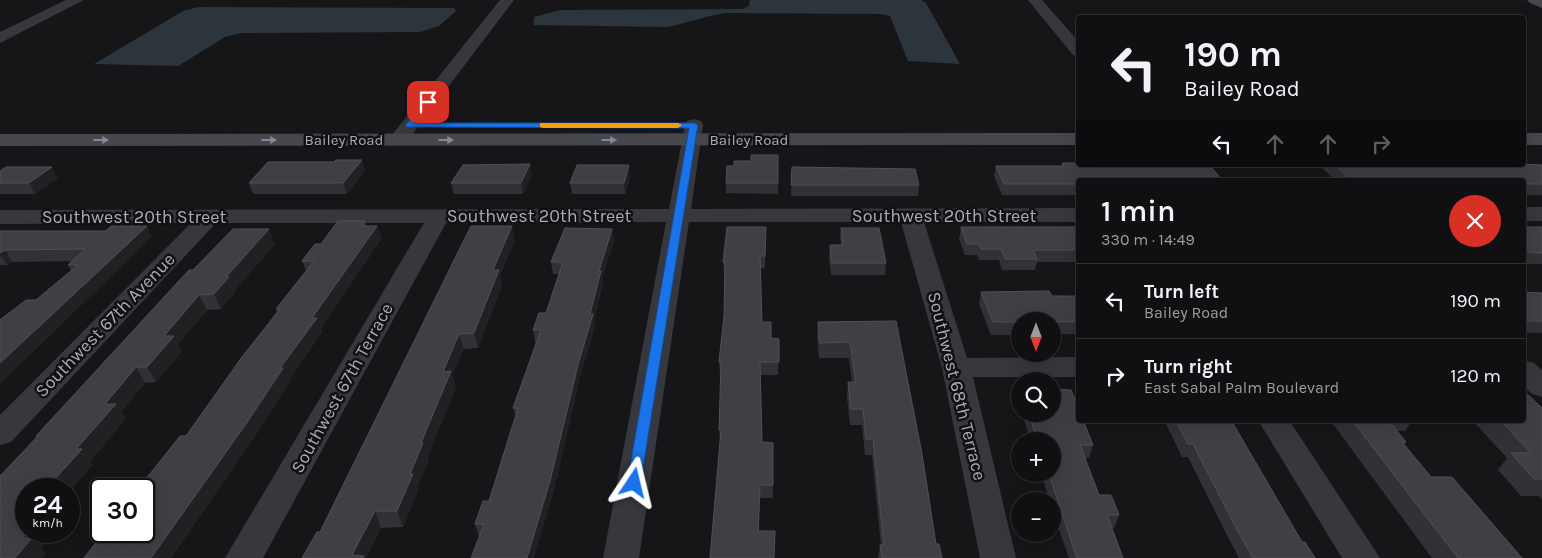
<!DOCTYPE html>
<meta charset="utf-8">
<style>
:root{--surface:#101012;--page:#19191b;--text:#f1f3f6;--muted:#9c9d9f;--line:#303032}
body{margin:0;font-family:Karla,sans-serif;background:var(--page);color:var(--text);height:100vh;display:flex;flex-direction:column;font-size:19px;white-space:nowrap}
*{box-sizing:border-box;margin:0}
p{font-size:16px;color:var(--muted)}
.icon{flex:none;width:28px;height:28px;fill:none;stroke:currentColor;stroke-width:2;stroke-linecap:round;stroke-linejoin:round}
.map{position:relative;flex:1;overflow:hidden}
.sheet{position:absolute;left:1076px;top:178px;width:450px;height:245px;display:flex;flex-direction:column;background:var(--surface);border-radius:5px;box-shadow:0 5px 20px #0002,0 0 0 1px var(--line)}
.sheet>*{flex:none}
.banner{position:absolute;left:1076px;top:15px;width:450px;height:152px;border-radius:5px;box-shadow:0 5px 20px #0002,0 0 0 1px var(--line);background:#101012;color:var(--text);overflow:hidden}
.needle{width:32px;rotate:180deg}
.buttons{position:absolute;left:1011px;top:312px;display:grid;gap:10px}
.buttons a{display:grid;place-items:center;width:50px;height:50px;border-radius:50%;background:var(--surface);box-shadow:0 5px 20px #0002,0 0 0 1px var(--line);font-size:25px}
.speed{position:absolute;left:15px;top:478px;display:flex;gap:10px;font-size:25px;font-weight:700;text-align:center}
.speed>*{display:grid;place-content:center;width:65px;height:65px;border-radius:50%;background:var(--surface);box-shadow:0 5px 20px #0002,0 0 0 1px var(--line);line-height:1}
.speed small{font-size:12px;font-weight:400}
.speed .limit{border:2px solid #111;border-radius:8px;background:#fff;color:#111}
.pin{position:absolute;display:grid;place-items:center;width:42px;height:42px;color:#fff;margin:-21px;border-radius:10px;box-shadow:0 2px 8px #0006}
.me{position:absolute;width:55px;margin:-28px;rotate:10deg;stroke-linejoin:round;filter:drop-shadow(0 0 4px #0008)}
.turn{display:flex;align-items:center;gap:18px;height:105px;padding:0 25px;font-size:22px}
.turn .icon{width:65px;height:65px;stroke-width:2.5}
.turn b{display:block;font-size:35px;line-height:42px}
.lanes{display:flex;align-items:center;height:48px;padding:0 25px;background:#0003;justify-content:center;gap:25px;direction:ltr}
.lanes .off{opacity:.35}
.round{display:grid;place-items:center;flex:none;width:52px;height:52px;border-radius:26px;background:var(--page)}
.overview{display:flex;align-items:center;justify-content:space-between;height:85px;padding:0 25px}
h1{font-size:30px;font-weight:600;line-height:38px}
ul{padding:0;list-style:none}
li{display:flex;align-items:center;gap:15px;height:75px;padding:0 25px;border-top:1px solid var(--line)}
li div{flex:1}
li b{display:block;font-size:19px}
li em{font-style:normal}
.map>svg:first-child{display:block}
.water{fill:#2c353c}
.lines{fill:none;stroke-linecap:round;stroke-linejoin:round}
.street{fill:#37383d;fill-rule:evenodd}
.secondary{fill:#45474d;fill-rule:evenodd}
.wall{fill:#323236}
.shaded-wall{fill:#212124}
.building{fill:#3f3f44;stroke:#4f5156}
.oneway{fill:#858993}
.route{fill:#1a73e8;stroke:#114b97}
.slow{fill:#f59e0b}
.labels{text-anchor:middle;dominant-baseline:central;stroke-width:5;stroke-linejoin:round;paint-order:stroke}
.far-street-label{font-size:15px;fill:#a8adb8;stroke:#111113}
.street-label{font-size:18px;fill:#a8adb8;stroke:#111113}
</style>
<div class="map">
<svg width="1542" height="558" viewBox="0 0 1542 558">
<rect width="100%" height="100%" fill="#161618"/>
<g class="water">
<path d="M750 0H921L926 3 960 64 908 61 890 16 880 14 725 13C705 16 687 23 668 27L534 25V17L560 10 742 9 749 6Z"/>
<path d="M198 7 454 8 456 11 439 26 420 32 241 33 225 37 178 66 94 64 183 11Z"/>
</g>
<g class="lines">
<g class="street">
<path d="M66 0H84L0 43V32Z"/>
<path d="M500 0H514L405 144H391L388 140 391 136Z"/>
<path d="M1028 0H1042L1079 42V57L1073 55Z"/>
<path d="M694 119 701 121 703 125 691 209 1079 208V222H924L967 358 1079 357V377H973L1016 558H980L942 368 901 222H689L639 558H603L666 222 446 223 263 558H225L424 223H216L11 442 0 445V415L191 223 0 224V210L669 209 685 125 687 121Z"/>
<rect x="1524" y="207" width="18" height="14"/>
<path d="M1524 360 1534 363 1542 370V397L1532 394 1524 386Z"/>
<path d="M1258 420H1289L1380 558H1342Z"/>
</g>
<g class="secondary">
<path d="M1527 0H1542V8L1530 3Z"/>
<path d="M1079 133V145L0 146V134Z"/>
<rect x="1524" y="133" width="18" height="12"/>
</g>
</g>
<g class="wall">
<path d="M778 155V194L726 193V183L734 166Z"/>
<path d="M1062 163 1079 180V195H1002L994 176 996 166H1062Z"/>
<path d="M1321 165H1362L1363 166 1542 165V195H1524V180H1335L1320 166Z"/>
<path d="M792 167 919 185 918 196H791Z"/>
<path d="M365 170 347 194H253L249 183Z"/>
<path d="M0 171 58 178 35 194H0Z"/>
<path d="M532 175 523 194H454L451 183Z"/>
<path d="M630 176 625 194H572L570 183Z"/>
<path d="M365 221 366 226H377L382 238 321 328 322 332 289 380 290 382 255 436 171 558H84L186 436 277 312 276 309 306 271 302 261 321 244Z"/>
<path d="M961 227H1079V262H1037L1035 270H1002L999 260H979L977 255H965L959 239Z"/>
<rect x="1524" y="227" width="18" height="37"/>
<path d="M841 228 886 263 885 275H831L829 257 830 245H841L840 239Z"/>
<path d="M612 229 614 240 602 278 603 283 594 320 595 326 580 377 553 494 479 537 475 524 489 501 516 417 513 408 537 343H535L533 330 546 313 559 274H553L551 262Z"/>
<path d="M0 231 152 237 36 300 71 271 68 265 72 261 12 262 7 265H0Z"/>
<path d="M766 239 765 268H760L762 322 771 338 779 339 778 375H760L762 442 773 455V498H760L759 531 710 558 720 443 719 430 721 374H720L719 362 724 316 725 274H724L723 262Z"/>
<path d="M515 240 500 275 502 285 478 348 464 349 452 375 456 387 428 456 429 459 417 487 418 490 403 527 381 528 366 558H302L320 532Z"/>
<path d="M275 244 235 290 236 291 221 309 207 310 178 344 182 351 156 382 145 383 121 412 125 419 90 462 93 465 26 489 41 549 45 554 42 558H0L37 438 36 436 193 270Z"/>
<path d="M981 292 1052 296H1079V334H1052V321H1020V335H991L979 304Z"/>
<path d="M1524 292 1542 293V333H1524Z"/>
<path d="M896 321 936 544 942 558H878L880 545H881L872 455H865L862 425H850L847 397 848 382H852L849 358H819L817 338 818 322Z"/>
<path d="M1020 391V409L1018 402Z"/>
<path d="M1542 408V499L1539 496H1521L1498 470 1507 458 1472 420H1524Z"/>
<path d="M1022 414H1052L1093 445 1089 458H1085L1099 495 1119 515 1114 528H1112L1123 558H1069L1052 509V501H1050L1041 474H1052V441H1031Z"/>
<path d="M1164 420H1231L1302 542 1315 558H1239L1228 537 1188 457H1182Z"/>
<path d="M1330 420H1412L1405 431H1397L1406 442 1405 445 1431 477 1522 558H1432Z"/>
</g>
<g class="shaded-wall">
<path d="M362 160 365 170 347 194 343 183Z"/>
<path d="M530 164 532 175 523 194 521 183Z"/>
<path d="M629 165 630 176 625 194 624 183Z"/>
<path d="M52 167 58 178 35 194 29 183Z"/>
<path d="M147 226 152 237 0 384V363Z"/>
<path d="M377 226 382 238 321 328 322 332 289 380 290 382 255 436 171 558H151L280 368 312 318Z"/>
<path d="M512 226 515 240 500 275 502 285 478 348 474 333 493 270Z"/>
<path d="M269 229 275 244 235 290 236 291 221 309 214 294 226 277Z"/>
<path d="M612 229 614 240 602 278 603 283 594 320 595 326 580 377 553 494 534 558H527L590 314 599 271Z"/>
<path d="M5 250 12 262 7 265 0 255V253Z"/>
<path d="M199 295 207 310 178 344 182 351 156 382 147 367 164 336Z"/>
<path d="M459 334 464 349 452 375 456 387 428 456 429 459 417 487 418 490 403 527 397 511 421 443 443 372Z"/>
<path d="M136 367 145 383 121 412 125 419 90 462 93 465 69 493V489H46L76 449 105 404Z"/>
<path d="M375 511 381 528 366 558H354L352 555Z"/>
<path d="M28 531H55L41 549 45 554 42 558H15L23 538Z"/>
</g>
<g class="building">
<path d="M751 155H778V183H726L727 166H734V161H751Z"/>
<path d="M336 160H362L343 183H249L268 162H334Z"/>
<path d="M1062 163H1079V165H1093L1095 168 1211 167 1222 180H1079V184H1004L996 166H1064Z"/>
<path d="M530 164 521 183H451L463 165Z"/>
<path d="M1524 164 1542 165V184H1524V180H1351L1335 165H1362L1363 166 1524 165Z"/>
<path d="M577 165H629L624 183H570Z"/>
<path d="M6 167H52L29 183H0V171Z"/>
<path d="M792 167 915 169 919 185H791Z"/>
<path d="M338 221H365L362 226H377L312 318H317L280 368H283L248 421 151 558H84L105 531H144V489H138L180 436H186L242 357 280 309H276L314 261H302L315 244H321Z"/>
<path d="M111 226H147L0 363V320L26 300H36L78 265H68L85 249 5 250 0 253V231H106Z"/>
<path d="M471 226H512L493 270H499L474 333 459 334 443 372 451 371 421 443H423L410 474H413L397 511H375L352 555 364 556 363 558H302L317 532H320Z"/>
<path d="M727 227H766L765 256H760L762 322H771V338L779 339V362H760L762 442 773 443V485H760L758 531H775L774 558H710L721 430H719L721 362H719L724 316 725 262H723Z"/>
<path d="M961 227H1079V250H1033L1037 259H1005L1001 249H981L979 244H967Z"/>
<path d="M1524 227H1542V253L1528 252 1524 249Z"/>
<path d="M565 228 612 229 599 271H601L590 314H593L578 365 550 481 527 558H471L484 524H475L483 501H489L518 408H513L541 330H533L539 313H546L563 262H551Z"/>
<path d="M841 228H879L886 263H832L830 245H843Z"/>
<path d="M233 229H269L226 277H229L214 294 199 295 164 336H174L147 367H136L105 404H116L76 449H82L46 489H26V531H28L23 538H32L15 558H0V476L38 436H36L189 270H193Z"/>
<path d="M1049 291 1052 296H1079V322L1020 321V322H993L981 292Z"/>
<path d="M1524 292 1542 293V321H1524Z"/>
<path d="M896 321 922 454 936 544H939L942 558H882L880 545H884L873 439H866L863 409H851L848 382H856L850 342 820 343 818 322Z"/>
<path d="M1052 389 1071 390 1079 409V420H1083L1093 445H1080L1099 495H1111L1119 515H1107L1123 558H1077L1049 474H1052V441H1038L1029 414H1052Z"/>
<path d="M1524 391 1542 408V479H1534L1511 453H1531L1500 420H1524Z"/>
<path d="M1175 420H1231L1302 542H1305L1315 558H1253L1234 524 1193 444H1188Z"/>
<path d="M1352 420H1388L1406 442H1402L1431 477H1452L1522 558H1458Z"/>
</g>
<defs><path id="oneway-solid" d="M-6-.8H1V-3.2L6.5 0L1 3.2V.8H-6Z" transform="scale(1.25)"/></defs>
<g class="oneway">
<use href="#oneway-solid" transform="translate(101 140)"/>
<use href="#oneway-solid" transform="translate(269 140)"/>
<use href="#oneway-solid" transform="translate(446 140)"/>
<use href="#oneway-solid" transform="translate(609 140)"/>
</g>
<path class="route" d="M428 99 432 102 415 123H694L698 125 640 487H629L627 483 689 128 406 127V124Z"/>
<path class="slow" d="M540 123H678L682 125 678 128H543L540 127Z"/>
<g class="labels">
<g class="far-street-label">
<text x="344" y="140">Bailey Road</text>
<text x="749" y="140">Bailey Road</text>
</g>
<g class="street-label">
<text x="539" y="216">Southwest 20th Street</text>
<text x="944" y="216">Southwest 20th Street</text>
<text x="134" y="217">Southwest 20th Street</text>
<text transform="translate(105 325) rotate(-46)">Southwest 67th Avenue</text>
<text transform="translate(957 386) rotate(76)">Southwest 68th Terrace</text>
<text transform="translate(342 388) rotate(-61)">Southwest 67th Terrace</text>
</g>
</g>
</svg>
<div class="buttons">
<a><svg class="needle" viewBox="-14 -14 28 28"><path d="M0-13l5 13h-10z" fill="#e53935"/><path d="M0 13l5-13h-10z" fill="#9c9d9f"/></svg></a>
<a><svg class="icon" aria-label="search" viewBox="0 0 24 24"><circle cx="10" cy="10" r="6"/><path d="M15 15l6 6"/></svg></a>
<a>+</a>
<a>−</a>
</div>
<div class="speed"><div>24<small>km/h</small></div><div class="limit">30</div></div>
<div class="pin" style="left:428px;top:102px;background:#d93025"><svg class="icon" aria-label="arrive" viewBox="0 0 24 24"><path d="M6 21V4h12l-3 4 3 4H6"/></svg></div>
<svg class="me" style="left:634px;top:483px" viewBox="-20 -20 40 40"><path d="M0-17L14 15 0 8-14 15z" fill="#1a73e8" stroke="#fff" stroke-width="4"/></svg>
<div class="banner">
<div class="turn"><svg class="icon" aria-label="left" viewBox="0 0 24 24"><path d="M17 20v-9H6M10 6l-5 5 5 5"/></svg><div><b>190 m</b>Bailey Road</div></div>
<div class="lanes"><svg class="icon" aria-label="left" viewBox="0 0 24 24"><path d="M17 20v-9H6M10 6l-5 5 5 5"/></svg><svg class="icon off" aria-label="ahead" viewBox="0 0 24 24"><path d="M12 20V5M6 11l6-6 6 6"/></svg><svg class="icon off" aria-label="ahead" viewBox="0 0 24 24"><path d="M12 20V5M6 11l6-6 6 6"/></svg><svg class="icon off" aria-label="right" viewBox="0 0 24 24"><path d="M7 20v-9h11M14 6l5 5-5 5"/></svg></div>
</div>
<section class="sheet">
<div class="overview"><div><h1>1 min</h1><p>330 m · 14:49</p></div><a class="round" style="background:#d93025;color:#fff"><svg class="icon" aria-label="close" viewBox="0 0 24 24"><path d="M6 6l12 12M18 6L6 18"/></svg></a></div>
<ul>
<li><svg class="icon" aria-label="left" viewBox="0 0 24 24"><path d="M17 20v-9H6M10 6l-5 5 5 5"/></svg><div><b>Turn left</b><p>Bailey Road</p></div><em>190 m</em></li>
<li><svg class="icon" aria-label="right" viewBox="0 0 24 24"><path d="M7 20v-9h11M14 6l5 5-5 5"/></svg><div><b>Turn right</b><p>East Sabal Palm Boulevard</p></div><em>120 m</em></li>
</ul>
</section>
</div>
